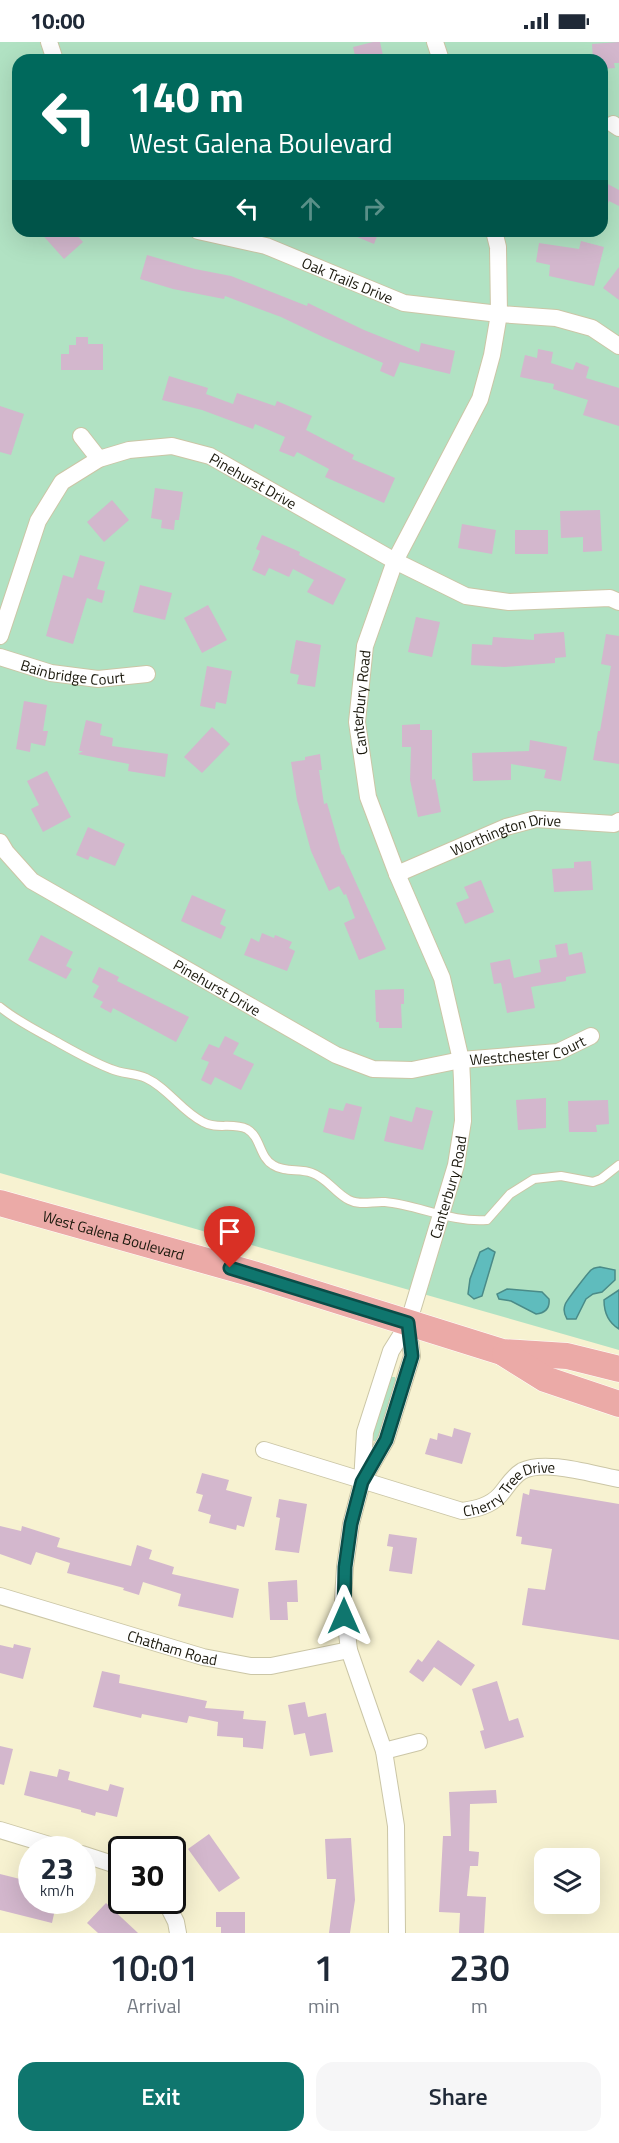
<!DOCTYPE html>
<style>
:root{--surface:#fff;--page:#f6f6f7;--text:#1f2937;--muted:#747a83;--accent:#0f766e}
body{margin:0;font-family:"Titillium Web",sans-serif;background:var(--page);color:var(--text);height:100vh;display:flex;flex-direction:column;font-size:22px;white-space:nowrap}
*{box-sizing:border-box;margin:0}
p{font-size:20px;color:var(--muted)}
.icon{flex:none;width:33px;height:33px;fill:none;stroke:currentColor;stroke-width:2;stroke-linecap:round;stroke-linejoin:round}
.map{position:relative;height:1891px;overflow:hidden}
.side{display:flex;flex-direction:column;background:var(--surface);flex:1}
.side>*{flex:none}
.banner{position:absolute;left:12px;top:12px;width:596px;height:183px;border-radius:18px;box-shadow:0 6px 24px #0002;background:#00695c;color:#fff;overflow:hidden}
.tools{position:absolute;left:534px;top:1806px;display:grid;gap:12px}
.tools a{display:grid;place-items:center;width:66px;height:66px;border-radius:12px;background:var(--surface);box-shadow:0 6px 24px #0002;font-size:30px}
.speed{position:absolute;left:18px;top:1794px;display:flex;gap:12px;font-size:30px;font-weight:700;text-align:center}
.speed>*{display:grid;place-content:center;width:78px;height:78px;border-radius:50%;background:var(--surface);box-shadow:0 6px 24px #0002;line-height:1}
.speed small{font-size:15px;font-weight:400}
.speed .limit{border:3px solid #111;border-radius:9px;background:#fff;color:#111}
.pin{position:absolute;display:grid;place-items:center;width:51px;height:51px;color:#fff;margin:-62px -26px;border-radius:50% 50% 50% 0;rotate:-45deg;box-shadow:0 0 6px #0007}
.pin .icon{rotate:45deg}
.me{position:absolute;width:66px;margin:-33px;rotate:0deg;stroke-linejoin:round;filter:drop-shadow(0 0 4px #0008)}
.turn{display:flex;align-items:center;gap:21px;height:126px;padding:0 18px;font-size:27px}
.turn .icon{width:78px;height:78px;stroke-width:2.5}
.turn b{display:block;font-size:42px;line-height:51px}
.lanes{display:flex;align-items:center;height:57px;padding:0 18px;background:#0003;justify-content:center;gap:30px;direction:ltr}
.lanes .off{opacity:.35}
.eta{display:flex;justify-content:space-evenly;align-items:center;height:102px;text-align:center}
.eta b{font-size:36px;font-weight:600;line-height:42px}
.cta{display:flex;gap:12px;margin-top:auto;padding:12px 18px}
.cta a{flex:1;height:69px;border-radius:18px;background:var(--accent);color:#fff;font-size:24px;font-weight:600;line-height:69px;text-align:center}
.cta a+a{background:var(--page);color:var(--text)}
.status{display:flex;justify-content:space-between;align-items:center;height:42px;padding:0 30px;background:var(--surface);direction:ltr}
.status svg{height:16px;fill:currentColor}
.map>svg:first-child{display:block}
.green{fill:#b1e2c3;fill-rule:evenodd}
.water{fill:#5fbcbd;stroke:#4a8b88;stroke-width:1.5}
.building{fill:#d3b7cd}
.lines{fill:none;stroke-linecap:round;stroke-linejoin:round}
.lane-casing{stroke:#cbc6a6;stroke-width:10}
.street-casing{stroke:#cbc6a6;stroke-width:18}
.primary-casing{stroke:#fff;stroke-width:27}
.lane{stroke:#fff;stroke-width:8}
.street{stroke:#fff;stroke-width:16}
.primary{stroke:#ebaaa7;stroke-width:26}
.route-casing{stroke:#0a4d48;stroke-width:15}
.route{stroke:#0f766e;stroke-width:10}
.labels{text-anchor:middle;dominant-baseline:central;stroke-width:5;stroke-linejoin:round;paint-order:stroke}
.street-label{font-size:15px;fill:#1a180c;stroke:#fff}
</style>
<div class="status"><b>10:00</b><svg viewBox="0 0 49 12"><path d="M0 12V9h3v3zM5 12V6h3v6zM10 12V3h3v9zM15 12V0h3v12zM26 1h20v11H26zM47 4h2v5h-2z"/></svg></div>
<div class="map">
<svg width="619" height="1891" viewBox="0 0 619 1891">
<rect width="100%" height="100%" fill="#f7f2d1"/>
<g class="green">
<path d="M0 0H619V1308L0 1131ZM18 18H602V189H18Z"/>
<path d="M391 1335H395L396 1338 380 1397 377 1400 372 1398V1393Z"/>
</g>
<g class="water">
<path d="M488 1206 495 1210 482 1254 474 1257 468 1252 470 1237 480 1210Z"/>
<path d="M600 1225 615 1228V1238L602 1250 593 1252 586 1257 576 1277H567C564 1272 563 1268 565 1263 565 1260 588 1231 591 1228 595 1225 596 1226 600 1225Z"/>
<path d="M507 1247 542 1250 549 1257C550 1266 545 1271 536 1272L511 1259 499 1257 497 1252Z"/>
<path d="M619 1248V1287C609 1281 604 1270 604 1258Z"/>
</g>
<g class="building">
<path d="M373 0H380L384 18H356L353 5Z"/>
<path d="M619 0V21H614L615 26 602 27V18H593L592 2Z"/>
<path d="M602 139 619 148V164L609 159 602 175Z"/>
<path d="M39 189H73L83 200 64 217Z"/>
<path d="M343 189H379L374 202Z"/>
<path d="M581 199 604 205 594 244 549 234 550 223 536 220 539 201 579 207Z"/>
<path d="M147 213 195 227 231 234 307 264 308 261 364 288 419 310 421 301 455 309 450 332 400 320 394 335 380 329 383 321 323 295 281 275 225 254 224 257 173 247 140 237Z"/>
<path d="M619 225V258L603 246Z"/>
<path d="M76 295H88V302H103V328H61V312H69V303H76Z"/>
<path d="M538 307 553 310 551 321 573 328 576 320 589 325 586 336 619 346V384L583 373 588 358 553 347 554 342 520 335 525 313 537 316Z"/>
<path d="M169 334 208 346 206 352 233 362 237 351 275 364 277 359 312 374 306 388 354 413 352 417 395 436 384 461 325 435 329 427 297 410 294 415 279 409 285 395 255 382 253 387 202 368 162 358Z"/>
<path d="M0 364 24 372 11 413 0 410Z"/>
<path d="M155 446 183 450 179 478H175L174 488 161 486 162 478 151 476Z"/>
<path d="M112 458 129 478 104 500 87 480Z"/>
<path d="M600 468 602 509 583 510V495L561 496 560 469Z"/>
<path d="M462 482 496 488 492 512 458 506Z"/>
<rect x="515" y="488" width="33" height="24"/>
<path d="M262 493 300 510 299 513 346 537 333 563 307 550 314 538 293 527 289 535 269 526 265 534 252 528 260 509 256 507Z"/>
<path d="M80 513 105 520 97 547 105 549 102 561 87 556 73 602 46 594 63 533 73 536Z"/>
<path d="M140 543 172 551 165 578 133 570Z"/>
<path d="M208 563 227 598 202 611 184 576Z"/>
<path d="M416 575 440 580 432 615 408 610Z"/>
<path d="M564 590 566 615 555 616V621L505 625 471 623 472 602 492 603 493 595 534 598V592Z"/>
<path d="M606 592 619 594V722L593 718 598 689H600L611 624 601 622Z"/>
<path d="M296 598 321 603 315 645 297 642 299 633 290 631Z"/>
<path d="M207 624 232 629 226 662 216 660 215 667 200 664Z"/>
<path d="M24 659 47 663 43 689H48L45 704 31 701 30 710 16 707Z"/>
<path d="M86 678 102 682 100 693 113 696 112 704 168 712 165 735 128 729 129 722 78 712 83 709H79Z"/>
<path d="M420 682V688H432V738L435 737 441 770 418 775 410 738 411 705H402V683Z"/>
<path d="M212 685 230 702 202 731 184 715Z"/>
<path d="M530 698 567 705 561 739 544 736 546 728 511 722V738L473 739 472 711 529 709Z"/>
<path d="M320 712 322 728H319L324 762 327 761 342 813 343 812 386 907 359 918 344 881 355 876 346 852 344 853 339 844 329 849 311 809 297 758 291 720 305 718V715Z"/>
<path d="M47 729 71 775 43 790 31 767 39 763 27 739Z"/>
<path d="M88 785 125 802 115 824 90 814 88 818 76 813Z"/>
<path d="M591 819 593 848 554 850 552 827 574 826V820Z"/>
<path d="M481 838 494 870 465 882 456 861 469 856 464 845Z"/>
<path d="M192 853 226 868 220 882 226 885 221 897 181 879Z"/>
<path d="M262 891 274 896 275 893 292 900 289 906 295 909 287 929 244 913 251 896 259 900Z"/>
<path d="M41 893 73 910 66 924 72 927 66 937 28 918Z"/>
<path d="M567 901 569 913 582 910 586 931 566 935V939L531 945 535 966 507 971 501 941 494 942 490 921 510 917 514 936 541 930 539 918 557 915 555 903Z"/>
<path d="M99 925 119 935 117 939 189 975 176 1000 113 966 111 971 100 965 103 960 93 955 99 944 92 940Z"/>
<path d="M404 947V962H401L402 986H379V980H376L375 948Z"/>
<path d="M225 994 239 1001 233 1012 254 1022 241 1048 215 1035 211 1043 201 1038 209 1020 201 1017 209 1002 219 1006Z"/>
<path d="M546 1056V1086L518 1088 516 1058Z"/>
<path d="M608 1058 609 1082 596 1083 597 1090H569L568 1059Z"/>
<path d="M346 1061 362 1065 354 1098 323 1090 329 1066 343 1069Z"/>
<path d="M416 1065 433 1069 423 1108 384 1099 390 1074 412 1080Z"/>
<path d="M454 1386 471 1391 462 1422 425 1412 430 1396 437 1398 438 1391 452 1395Z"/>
<path d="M202 1431 229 1438 226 1448 252 1455 244 1485 237 1483 236 1488 209 1481 211 1473 198 1469 203 1453 196 1451Z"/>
<path d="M530 1447 619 1462V1598L522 1583 528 1546 545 1548 552 1507 521 1502 522 1495 516 1494 523 1451 529 1453Z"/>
<path d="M279 1457 307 1462 299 1511 275 1508 280 1476 276 1475Z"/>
<path d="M0 1484 21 1489 22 1484 60 1496 57 1505 131 1524 137 1503 152 1508 149 1517 174 1525 172 1532 239 1547 233 1576 178 1564 181 1552 143 1540 139 1553 123 1548 124 1546 67 1531 70 1521 36 1510 31 1523 0 1512Z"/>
<path d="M389 1492 417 1496 412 1532 389 1529 393 1505 387 1504Z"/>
<path d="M297 1538 298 1560H287L288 1578H270L268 1540Z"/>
<path d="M438 1598 475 1623 461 1644 434 1625 423 1640 409 1630 418 1617 422 1620Z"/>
<path d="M14 1602 31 1606 23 1637 0 1631V1603L13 1606Z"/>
<path d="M102 1629 120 1633 119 1641 207 1659 205 1666 244 1669 243 1677 266 1679 263 1707 243 1705V1696L217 1694 218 1680 189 1674 187 1681 142 1672 141 1676 93 1665Z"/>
<path d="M497 1639 509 1679 518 1676 524 1695 485 1707 480 1689 484 1688 472 1647Z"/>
<path d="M305 1660 308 1675 326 1671 333 1710 310 1714 305 1691 294 1693 288 1663Z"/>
<path d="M0 1704 13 1707 4 1743 0 1742Z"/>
<path d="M59 1727 70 1730 68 1738 108 1749 110 1742 124 1746 117 1775 96 1770 95 1774 81 1770V1768L24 1753 30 1729 57 1735Z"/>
<path d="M496 1748 497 1761 470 1762 469 1809 479 1810 478 1824H470L467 1854 486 1855 484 1891H459L460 1871 439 1870 443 1794H451L449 1750Z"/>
<path d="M209 1792 240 1836 219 1850 188 1807Z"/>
<path d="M351 1796 355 1858 350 1891H329L336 1837H327L325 1797Z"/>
<path d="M0 1832 32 1840V1858H57L52 1881 0 1868Z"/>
<path d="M106 1861 138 1891H98L87 1881Z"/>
<path d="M216 1870H245V1891H221V1885H216Z"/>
</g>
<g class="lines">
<g class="lane-casing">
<path id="lane" d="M0 965C16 978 32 986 50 996 70 1007 90 1019 111 1027 122 1032 135 1031 146 1036 168 1046 181 1069 203 1080 217 1088 232 1080 247 1087 261 1095 259 1115 273 1123 285 1131 300 1126 312 1131 327 1136 335 1151 349 1158 360 1164 373 1159 385 1160 418 1163 453 1181 487 1178L510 1152 534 1137 561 1134 593 1140 601 1137 619 1123"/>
</g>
<g class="street-casing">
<g id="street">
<path d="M49 0 55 18"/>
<path d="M435 0 441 18"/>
<path d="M613 82 619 86"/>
<path id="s1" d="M198 189 266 204 404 261 499 272 556 276 592 286 619 304"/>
<path d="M81 394 99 417"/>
<path id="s2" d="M0 594 38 479 62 440 99 417 129 408 172 404 210 414 395 519 466 554 509 560 610 556 619 560"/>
<path id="s3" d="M0 615 51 631 98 637 147 632"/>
<path id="s4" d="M0 800 6 810 32 839 336 1013 373 1027 412 1028 461 1018 558 1010 591 994"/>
<path id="s5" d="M397 832 506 785 536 777 614 782 619 779"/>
<path id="s6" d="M264 1408 462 1469C476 1467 490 1464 500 1453 507 1445 512 1435 522 1429 546 1417 594 1433 619 1437"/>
<path d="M364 1436 386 1398 412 1314 408 1282"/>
<path id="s7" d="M0 1554 203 1615 251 1624H271L349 1608"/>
<path d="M384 1709 419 1700"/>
<path d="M0 1788 66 1808"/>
<path d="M82 1812 122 1825"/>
<path d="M165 1858 176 1880 178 1891"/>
<path id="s8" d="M397 1891 396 1784 384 1709 349 1608 343 1557 345 1525 351 1482 362 1440 365 1390 391 1309 408 1282 456 1123 463 1079 462 1038 461 1018 442 936 397 832 368 755 357 680 365 604 395 519 480 357 492 313 499 272 498 205 494 189"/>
</g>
</g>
<g class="primary-casing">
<g id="primary">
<path id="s9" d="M0 1161 253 1232 502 1310 567 1314 619 1327"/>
<path d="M505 1312 545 1337 619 1362"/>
</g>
</g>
<use href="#lane" class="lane"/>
<use href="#street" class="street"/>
<use href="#primary" class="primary"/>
</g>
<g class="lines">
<g class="route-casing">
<path id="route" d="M230 1226 408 1281 412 1314 386 1398 362 1440 351 1482 345 1525 344 1574"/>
</g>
<use href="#route" class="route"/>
</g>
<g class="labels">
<g class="street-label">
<text stroke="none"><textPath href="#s1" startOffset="158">Oak Trails Drive</textPath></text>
<text stroke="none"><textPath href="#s2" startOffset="374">Pinehurst Drive</textPath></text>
<text stroke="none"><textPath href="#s3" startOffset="75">Bainbridge Court</textPath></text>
<text stroke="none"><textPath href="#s8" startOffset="1274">Canterbury Road</textPath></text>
<text stroke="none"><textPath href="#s5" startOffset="117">Worthington Drive</textPath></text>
<text stroke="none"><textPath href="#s4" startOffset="264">Pinehurst Drive</textPath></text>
<text stroke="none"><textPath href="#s4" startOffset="597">Westchester Court</textPath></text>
<text stroke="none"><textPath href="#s8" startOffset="770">Canterbury Road</textPath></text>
<text stroke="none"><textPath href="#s9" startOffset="118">West Galena Boulevard</textPath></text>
<text stroke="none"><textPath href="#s6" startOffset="262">Cherry Tree Drive</textPath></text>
<text stroke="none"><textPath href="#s7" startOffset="180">Chatham Road</textPath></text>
</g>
</g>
</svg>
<div class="tools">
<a><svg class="icon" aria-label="layers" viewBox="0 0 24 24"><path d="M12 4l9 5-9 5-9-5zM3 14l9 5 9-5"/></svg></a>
</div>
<div class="speed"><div>23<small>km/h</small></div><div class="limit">30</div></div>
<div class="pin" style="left:230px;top:1226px;background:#d93025"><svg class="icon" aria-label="arrive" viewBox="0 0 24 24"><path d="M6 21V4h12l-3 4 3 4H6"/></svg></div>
<svg class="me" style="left:344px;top:1574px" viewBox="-20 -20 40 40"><path d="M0-17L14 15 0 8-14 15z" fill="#0f766e" stroke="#fff" stroke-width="4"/></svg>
<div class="banner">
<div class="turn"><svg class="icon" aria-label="left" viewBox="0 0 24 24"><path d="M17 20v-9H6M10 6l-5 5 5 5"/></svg><div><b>140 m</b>West Galena Boulevard</div></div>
<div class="lanes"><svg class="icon" aria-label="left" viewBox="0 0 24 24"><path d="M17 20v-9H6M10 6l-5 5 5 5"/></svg><svg class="icon off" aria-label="ahead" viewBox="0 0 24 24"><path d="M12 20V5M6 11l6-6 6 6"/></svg><svg class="icon off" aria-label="right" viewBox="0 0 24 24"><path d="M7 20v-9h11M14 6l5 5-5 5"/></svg></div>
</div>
</div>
<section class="side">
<div class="eta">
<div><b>10:01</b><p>Arrival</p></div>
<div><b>1</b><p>min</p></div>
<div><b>230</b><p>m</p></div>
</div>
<div class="cta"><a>Exit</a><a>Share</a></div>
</section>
